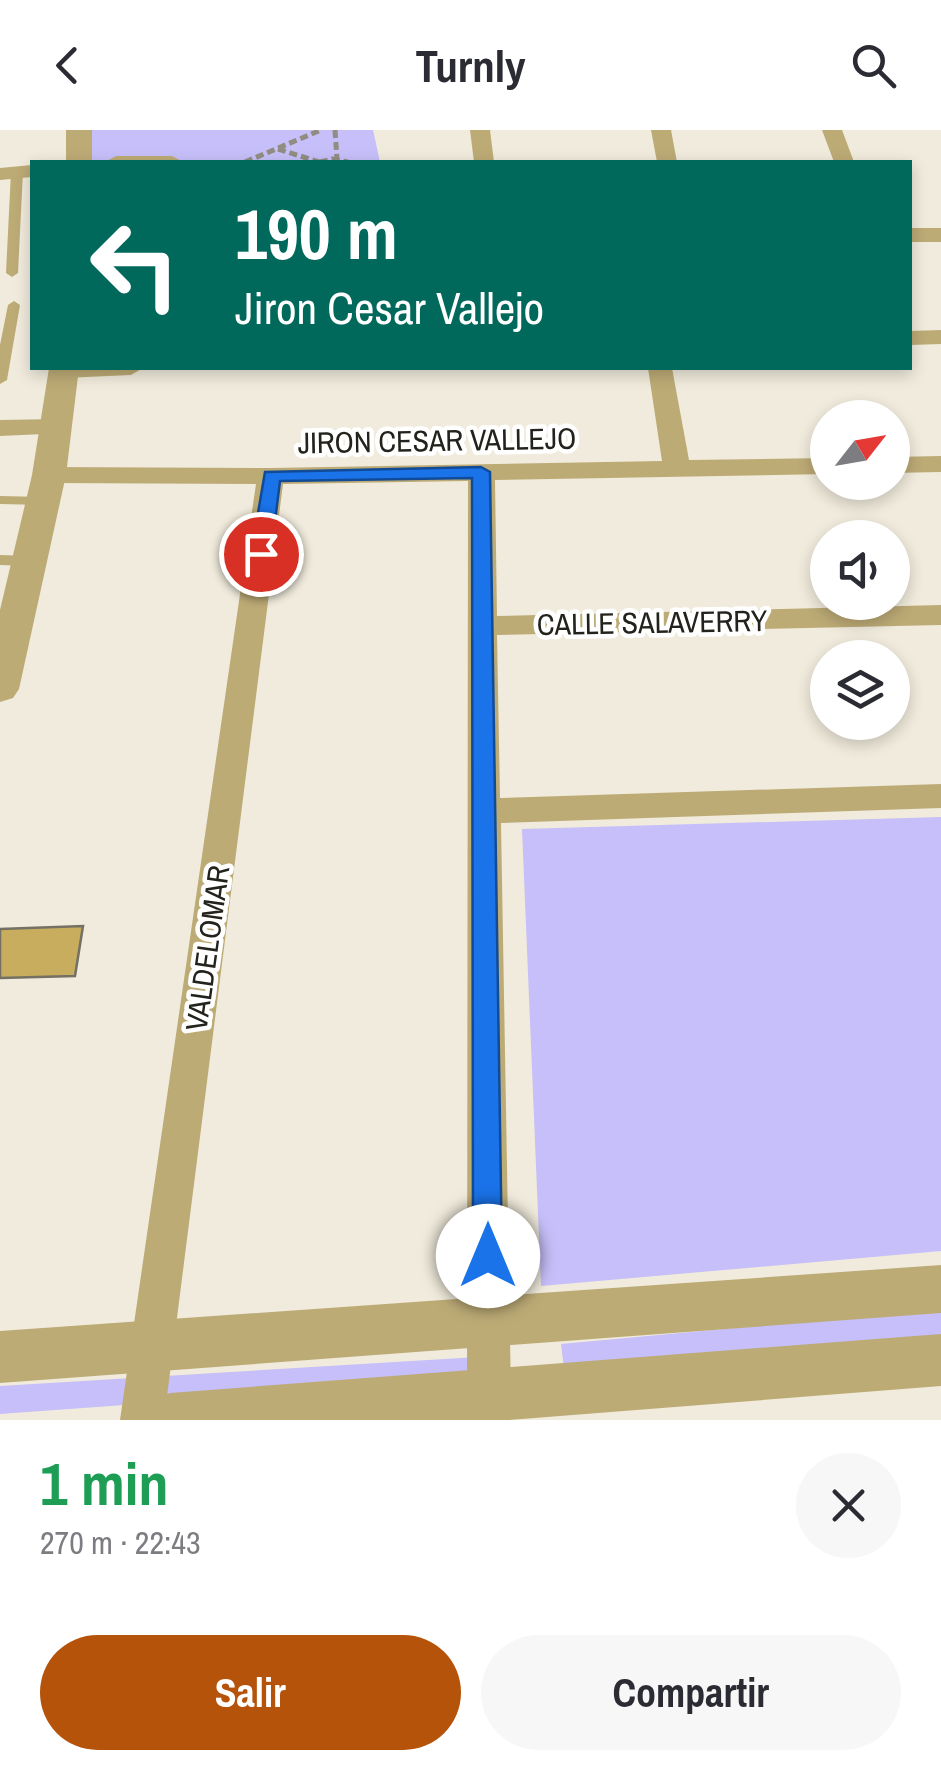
<!DOCTYPE html>
<html lang="es">
<meta charset="utf-8">
<style>
:root{--surface:#fff;--page:#f7f7f7;--text:#2b2b33;--muted:#7c7c81;--accent:#b45309}
body{margin:0;font-family:"Archivo Narrow",sans-serif;background:var(--page);color:var(--text);height:100vh;display:flex;flex-direction:column;font-size:38px;white-space:nowrap}
*{box-sizing:border-box;margin:0}
p{font-size:32px;color:var(--muted)}
.icon{flex:none;width:55px;height:55px;fill:none;stroke:currentColor;stroke-width:2;stroke-linecap:round;stroke-linejoin:round}
.map{position:relative;height:1290px;overflow:hidden}
.sheet{display:flex;flex-direction:column;background:var(--surface);flex:1}
.sheet>*{flex:none}
.banner{position:absolute;left:30px;top:30px;width:882px;height:210px;border-radius:0px;box-shadow:0 5px 15px #0003;background:#00695c;color:#fff;overflow:hidden}
.needle{width:65px;rotate:59deg}
.tools{position:absolute;left:810px;top:270px;display:grid;gap:20px}
.tools a{display:grid;place-items:center;width:100px;height:100px;border-radius:50%;background:var(--surface);box-shadow:0 5px 15px #0003;font-size:50px}
.pin{position:absolute;display:grid;place-items:center;width:85px;height:85px;color:#fff;margin:-42px;border:5px solid #fff;border-radius:50%;box-shadow:0 2px 10px #0007}
.me{position:absolute;width:110px;margin:-55px;rotate:0deg;stroke-linejoin:round;filter:drop-shadow(0 0 8px #0008)}
.turn{display:flex;align-items:center;gap:35px;height:210px;padding:0 40px;font-size:45px}
.turn .icon{width:130px;height:130px;stroke-width:2.5}
.turn b{display:block;font-size:70px;line-height:85px}
.round{display:grid;place-items:center;flex:none;width:105px;height:105px;border-radius:52px;background:var(--page)}
.overview{display:flex;align-items:center;justify-content:space-between;height:170px;padding:0 40px}
h1{font-size:60px;font-weight:800;line-height:75px;color:#1e9e55}
.button{display:flex;gap:20px;margin-top:auto;padding:20px 40px}
.button a{flex:1;height:115px;border-radius:60px;background:var(--accent);color:#fff;font-size:40px;font-weight:800;line-height:115px;text-align:center}
.button a+a{background:var(--page);color:var(--text)}
header{display:flex;justify-content:space-between;align-items:center;height:130px;padding:0 40px;background:var(--surface);font-size:45px;font-weight:800}
.map>svg:first-child{display:block}
.green{fill:#c6bff9}
.building{fill:#c7ad5d;stroke:#747063;stroke-width:2.5}
.lines{fill:none;stroke-linecap:round;stroke-linejoin:round}
.path{stroke:#918d83;stroke-width:5;stroke-dasharray:8 4;stroke-linecap:butt}
.service{fill:#bdab76;fill-rule:evenodd}
.minor{fill:#bdab76;fill-rule:evenodd}
.tertiary{fill:#bdab76;fill-rule:evenodd}
.route{fill:#1a73e8;stroke:#114b97;stroke-width:2.5}
.labels{text-anchor:middle;dominant-baseline:central;stroke-width:9;stroke-linejoin:round;paint-order:stroke}
.street-label{font-size:30px;fill:#23221c;stroke:#fff}
</style>
<header><svg class="icon" aria-label="back" viewBox="0 0 24 24"><path d="M15 5l-7 7 7 7"/></svg>Turnly<svg class="icon" aria-label="search" viewBox="0 0 24 24"><circle cx="10" cy="10" r="6"/><path d="M15 15l6 6"/></svg></header>
<div class="map">
<svg width="941" height="1290" viewBox="0 0 941 1290">
<rect width="100%" height="100%" fill="#f0ebdc"/>
<g class="green">
<path d="M92 0H373L380 32 90 30Z"/>
<path d="M941 687V1121L541 1156 522 699Z"/>
<path d="M941 1179V1216L565 1247 561 1214Z"/>
<path d="M478 1227 473 1250 0 1284V1256Z"/>
</g>
<path class="building" d="M83 796 75 846 0 848V799Z"/>
<g class="lines">
<g class="path">
<path d="M335 0 337 29"/>
<path d="M278 19 319 32"/>
<path d="M245 32 321 0"/>
<path d="M320 32 332 29 348 32"/>
</g>
<g class="service">
<path d="M17 39 23 42 18 143 12 147 6 143 11 42Z"/>
<path d="M14 171 20 175 7 250 0 254V215L8 175Z"/>
<path d="M0 366 43 367 50 371 43 375 0 374Z"/>
<path d="M0 425 29 426 37 431 29 436 0 435Z"/>
</g>
<g class="minor">
<path d="M470 0H490L494 32H474Z"/>
<path d="M651 0H671L677 32H657Z"/>
<path d="M822 0H842L854 32H834Z"/>
<path d="M116 26H172L183 32H105Z"/>
<path d="M32 35V47L0 50V38Z"/>
<rect x="910" y="98" width="31" height="14"/>
<path d="M941 200V214L910 215V201Z"/>
<path d="M54 238H143L131 245 64 248 55 246Z"/>
<path d="M648 238H672L689 330 828 328V344L495 350 497 486 941 475V495L497 505 500 668 941 654V678L501 693 511 1266 505 1281 489 1288 473 1281 467 1266 468 351 283 354 164 1290H120L256 354 49 353 36 345 49 337 271 338 662 331Z"/>
<path d="M58 289 71 297 67 303 0 306V290Z"/>
<path d="M941 326V342L892 343V327Z"/>
</g>
<g class="tertiary">
<rect x="66" y="0" width="26" height="32"/>
<path d="M49 238H79L66 345 19 559 13 568 0 572V480L32 345Z"/>
<path d="M941 1135V1183L0 1253V1201Z"/>
<path d="M941 1204V1256L509 1290H143L151 1271 170 1263Z"/>
</g>
</g>
<path class="route" d="M481 337 490 342 502 1126 498 1136 488 1140 477 1136 473 1126 472 348 280 351 271 424 261 430 251 424 265 342Z"/>
<g class="labels">
<g class="street-label">
<text transform="translate(437 310) rotate(-1)">JIRON CESAR VALLEJO</text>
<text transform="translate(652 492) rotate(-1)">CALLE SALAVERRY</text>
<text transform="translate(207 818) rotate(-82)">VALDELOMAR</text>
</g>
</g>
</svg>
<div class="tools">
<a><svg class="needle" viewBox="-14 -14 28 28"><path d="M0-13l5 13h-10z" fill="#e53935"/><path d="M0 13l5-13h-10z" fill="#7c7c81"/></svg></a>
<a><svg class="icon" aria-label="sound" viewBox="0 0 24 24"><path d="M4 9h4l5-4v14l-5-4H4zM17 9q2 3 0 6"/></svg></a>
<a><svg class="icon" aria-label="layers" viewBox="0 0 24 24"><path d="M12 4l9 5-9 5-9-5zM3 14l9 5 9-5"/></svg></a>
</div>
<div class="pin" style="left:261px;top:424px;background:#d93025"><svg class="icon" aria-label="arrive" viewBox="0 0 24 24"><path d="M6 21V4h12l-3 4 3 4H6"/></svg></div>
<svg class="me" style="left:488px;top:1126px" viewBox="-20 -20 40 40"><circle r="19" fill="#fff"/><path d="M0-13L10 11 0 6-10 11z" fill="#1a73e8"/></svg>
<div class="banner">
<div class="turn"><svg class="icon" aria-label="left" viewBox="0 0 24 24"><path d="M17 20v-9H6M10 6l-5 5 5 5"/></svg><div><b>190 m</b>Jiron Cesar Vallejo</div></div>
</div>
</div>
<section class="sheet">
<div class="overview"><div><h1>1 min</h1><p>270 m · 22:43</p></div><a class="round"><svg class="icon" aria-label="close" viewBox="0 0 24 24"><path d="M6 6l12 12M18 6L6 18"/></svg></a></div>
<div class="button"><a>Salir</a><a>Compartir</a></div>
</section>
